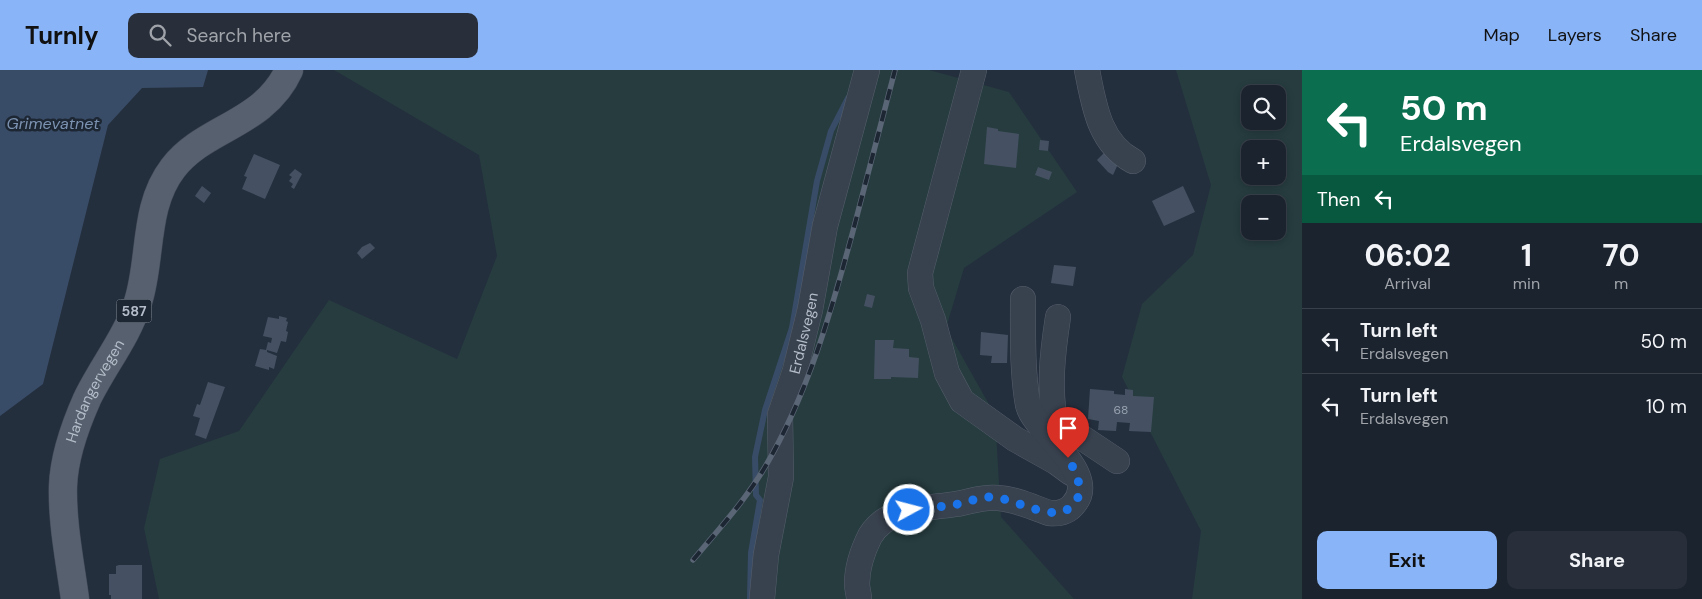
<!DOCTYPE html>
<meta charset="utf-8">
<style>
:root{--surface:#1b232e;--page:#282f3a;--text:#f1f3f6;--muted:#a0a4aa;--line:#39404a;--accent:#8ab4f8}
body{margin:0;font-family:"DM Sans",sans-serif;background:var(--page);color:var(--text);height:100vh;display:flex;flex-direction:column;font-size:19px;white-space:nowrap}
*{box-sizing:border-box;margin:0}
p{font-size:16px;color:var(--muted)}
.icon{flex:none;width:28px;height:28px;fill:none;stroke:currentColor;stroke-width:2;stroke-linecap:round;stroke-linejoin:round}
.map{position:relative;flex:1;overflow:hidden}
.panel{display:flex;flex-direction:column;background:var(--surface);width:400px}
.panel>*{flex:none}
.hud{background:#0b6e4f;color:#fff;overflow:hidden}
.tools{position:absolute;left:1241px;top:15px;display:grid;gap:10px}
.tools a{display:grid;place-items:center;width:45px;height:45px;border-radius:10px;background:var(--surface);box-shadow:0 2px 8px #0003,0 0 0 1px var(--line);font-size:25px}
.pin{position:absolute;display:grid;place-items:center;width:42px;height:42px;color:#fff;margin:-51px -21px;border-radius:50% 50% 50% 0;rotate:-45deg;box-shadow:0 0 5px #0007}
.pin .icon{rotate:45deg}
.me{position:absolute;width:55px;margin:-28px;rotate:83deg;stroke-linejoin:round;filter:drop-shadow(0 0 4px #0008)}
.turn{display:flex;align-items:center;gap:18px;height:105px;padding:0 15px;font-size:22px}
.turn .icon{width:65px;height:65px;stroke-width:2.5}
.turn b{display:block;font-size:35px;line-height:42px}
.then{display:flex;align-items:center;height:48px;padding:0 15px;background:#0003;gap:10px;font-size:19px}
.eta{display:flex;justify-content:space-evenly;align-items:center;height:85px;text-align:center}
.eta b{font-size:30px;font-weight:700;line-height:35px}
.button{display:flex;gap:10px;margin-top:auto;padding:10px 15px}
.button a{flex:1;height:58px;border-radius:10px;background:var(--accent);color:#111;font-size:20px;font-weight:700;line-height:58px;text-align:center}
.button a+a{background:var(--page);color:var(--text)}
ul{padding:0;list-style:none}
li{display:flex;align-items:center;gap:15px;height:65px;padding:0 15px;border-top:1px solid var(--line)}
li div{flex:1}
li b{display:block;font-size:19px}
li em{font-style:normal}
header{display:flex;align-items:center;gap:30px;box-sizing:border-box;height:70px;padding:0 25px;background:var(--accent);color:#111}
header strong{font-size:24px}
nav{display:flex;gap:28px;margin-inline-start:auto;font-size:18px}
.search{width:350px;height:45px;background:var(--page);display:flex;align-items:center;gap:12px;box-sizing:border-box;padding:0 18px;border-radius:10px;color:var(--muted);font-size:19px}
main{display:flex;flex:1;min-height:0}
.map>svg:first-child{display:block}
.green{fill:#263c3f;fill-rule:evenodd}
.water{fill:#394c67}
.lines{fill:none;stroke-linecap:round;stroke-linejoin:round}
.stream{stroke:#394c67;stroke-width:6}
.building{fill:#455162}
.minor-casing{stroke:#565f6c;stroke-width:26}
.major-casing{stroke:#414a57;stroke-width:29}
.minor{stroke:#38414e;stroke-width:25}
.major{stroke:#56606e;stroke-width:28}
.rail-casing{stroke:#5a6575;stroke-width:5.5}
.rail{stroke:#1d2633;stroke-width:4;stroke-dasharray:11;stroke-linecap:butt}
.route{stroke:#1a73e8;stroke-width:9;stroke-dasharray:0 16.2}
.labels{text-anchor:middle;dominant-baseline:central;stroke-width:5;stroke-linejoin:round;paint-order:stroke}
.number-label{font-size:12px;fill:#98a1af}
.shield{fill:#1d2633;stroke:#878f9c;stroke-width:1}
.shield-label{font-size:14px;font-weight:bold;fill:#b4bcc9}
.street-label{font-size:15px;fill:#b4bcc9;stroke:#1d2633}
.water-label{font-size:16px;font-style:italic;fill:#7c92b1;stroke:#1d2633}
</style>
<header>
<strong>Turnly</strong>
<div class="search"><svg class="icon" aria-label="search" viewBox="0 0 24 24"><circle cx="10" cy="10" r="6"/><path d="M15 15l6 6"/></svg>Search here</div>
<nav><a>Map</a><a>Layers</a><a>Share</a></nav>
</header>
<main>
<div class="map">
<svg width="1302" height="529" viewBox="0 0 1302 529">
<rect width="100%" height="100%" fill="#242f3e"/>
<g class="green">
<path d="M334 0H929L1009 22 1077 122 964 198 946 258 995 345 1001 447 1074 529H159L144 458 160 389 239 361 329 230 457 289 497 186 479 85Z"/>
<path d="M1176 0H1302V529H1192L1201 461 1122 307 1142 234 1193 185 1211 115ZM1250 24H1278V51H1250ZM1250 79H1278V106H1250ZM1250 134H1278V161H1250Z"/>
</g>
<path class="water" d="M0 0H208L203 17 142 18 108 55 43 314 0 346Z"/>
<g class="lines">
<path class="stream" d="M750 529 751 483 760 430 756 425 755 387 765 340 792 258 817 111 831 61 848 28"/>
</g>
<g class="building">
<path d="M987 57 998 59V61L1019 64 1016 98 984 94Z"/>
<path d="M1040 70 1049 71 1048 81 1039 80Z"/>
<path d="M1106 81 1118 94 1113 105 1108 102 1097 90Z"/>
<path d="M254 84 280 95 265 129 242 119 247 107 244 106Z"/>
<path d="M1038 97 1052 102 1049 110 1035 105Z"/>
<path d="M295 99 302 104 294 119 291 117 293 114 289 111 292 107 289 105Z"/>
<path d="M202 116 211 123 204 133 195 126Z"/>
<path d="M1183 116 1195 142 1164 156 1152 131Z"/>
<path d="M370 173 375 178 362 189 357 183 362 177Z"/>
<path d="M1054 195 1076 197 1073 216 1051 213Z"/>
<path d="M867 224 875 226 872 238 864 236Z"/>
<path d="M279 246 287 248 286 251 288 252 286 261 288 262 286 272 281 271 277 283 267 280V282L277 286 274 299 269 297V300L255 296 260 279 266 280 268 272 271 273 272 268 263 266 268 247 279 249Z"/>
<path d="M981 262 1008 265 1007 293H991L992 286 980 285Z"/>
<path d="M875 270H894L893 278 909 279V287L919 288 918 308 891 307V309H874Z"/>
<path d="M208 312 225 317 206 369 195 365 200 348 193 346 197 334 200 335Z"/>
<path d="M1090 319 1114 321V324L1125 325V319L1133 320V326L1154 327 1151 362 1129 361 1130 353 1117 352 1116 361 1098 360 1099 351 1088 349Z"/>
<path d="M119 495H142V529H111V525H109V504H116V496Z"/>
</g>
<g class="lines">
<g class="minor-casing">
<g id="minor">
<path d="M974 0 920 203 921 218 933 250 947 303 962 331 1015 369 1056 392 1071 403"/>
<path d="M1087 0C1094 35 1099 73 1133 91"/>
<path d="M1055 355C1049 316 1052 286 1058 247"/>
<path d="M1046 361 1055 355H1063L1117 391"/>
<path id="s1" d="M762 529 766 485 781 407 780 345 795 301 810 240 825 156 867 0"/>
<path d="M859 529C859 524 857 519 857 514 857 498 863 480 870 466 888 436 926 439 956 434 970 432 983 426 998 428 1015 429 1032 437 1049 443 1058 444 1067 442 1073 435 1102 404 1033 360 1028 335 1022 301 1023 263 1023 229"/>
</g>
</g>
<g class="major-casing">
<g id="major">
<path id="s2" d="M75 529C70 492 62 453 63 416 64 387 75 356 87 329 103 296 127 267 138 232 152 188 143 137 173 98 204 57 264 55 289 0"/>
</g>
</g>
<use href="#minor" class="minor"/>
<use href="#major" class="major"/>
<g class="rail-casing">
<path id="rail" d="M693 490C718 460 745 431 765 397 808 324 831 242 853 161 867 107 881 54 895 0"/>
</g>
<use href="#rail" class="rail"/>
</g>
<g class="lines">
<path class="route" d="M909 440C925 438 942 437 958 434 968 432 977 428 988 427 1015 426 1054 457 1074 434 1086 420 1075 401 1068 388"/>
</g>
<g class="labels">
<g class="number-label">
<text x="1121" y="340">68</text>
</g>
<rect class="shield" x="116.5" y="229.5" width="35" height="23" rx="4"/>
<g class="shield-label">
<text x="134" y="241">587</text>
</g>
<g class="street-label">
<text stroke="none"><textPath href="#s1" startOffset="271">Erdalsvegen</textPath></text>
<text stroke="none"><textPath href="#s2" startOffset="215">Hardangervegen</textPath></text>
</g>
<g class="water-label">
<text x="53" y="53">Grimevatnet</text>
</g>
</g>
</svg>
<div class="tools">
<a><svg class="icon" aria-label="search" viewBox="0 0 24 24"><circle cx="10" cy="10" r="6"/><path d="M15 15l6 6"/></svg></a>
<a>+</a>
<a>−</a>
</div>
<div class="pin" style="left:1068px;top:388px;background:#d93025"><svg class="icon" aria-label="arrive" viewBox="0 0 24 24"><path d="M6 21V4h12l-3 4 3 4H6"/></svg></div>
<svg class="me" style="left:909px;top:440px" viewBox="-20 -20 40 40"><circle r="17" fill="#1a73e8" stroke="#fff" stroke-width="3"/><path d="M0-11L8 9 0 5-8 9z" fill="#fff"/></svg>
</div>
<section class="panel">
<div class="hud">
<div class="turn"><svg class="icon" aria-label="left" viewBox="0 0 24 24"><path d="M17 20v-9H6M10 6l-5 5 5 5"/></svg><div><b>50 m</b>Erdalsvegen</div></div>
<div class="then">Then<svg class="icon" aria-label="left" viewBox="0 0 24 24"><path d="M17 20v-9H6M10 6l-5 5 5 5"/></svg></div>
</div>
<div class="eta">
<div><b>06:02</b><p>Arrival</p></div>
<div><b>1</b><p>min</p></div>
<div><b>70</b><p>m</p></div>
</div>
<ul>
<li><svg class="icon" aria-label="left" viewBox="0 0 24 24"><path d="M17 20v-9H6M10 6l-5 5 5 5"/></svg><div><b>Turn left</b><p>Erdalsvegen</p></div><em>50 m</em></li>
<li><svg class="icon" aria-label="left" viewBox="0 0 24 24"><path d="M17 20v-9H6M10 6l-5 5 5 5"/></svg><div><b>Turn left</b><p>Erdalsvegen</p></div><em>10 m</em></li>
</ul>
<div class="button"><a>Exit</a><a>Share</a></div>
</section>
</main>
